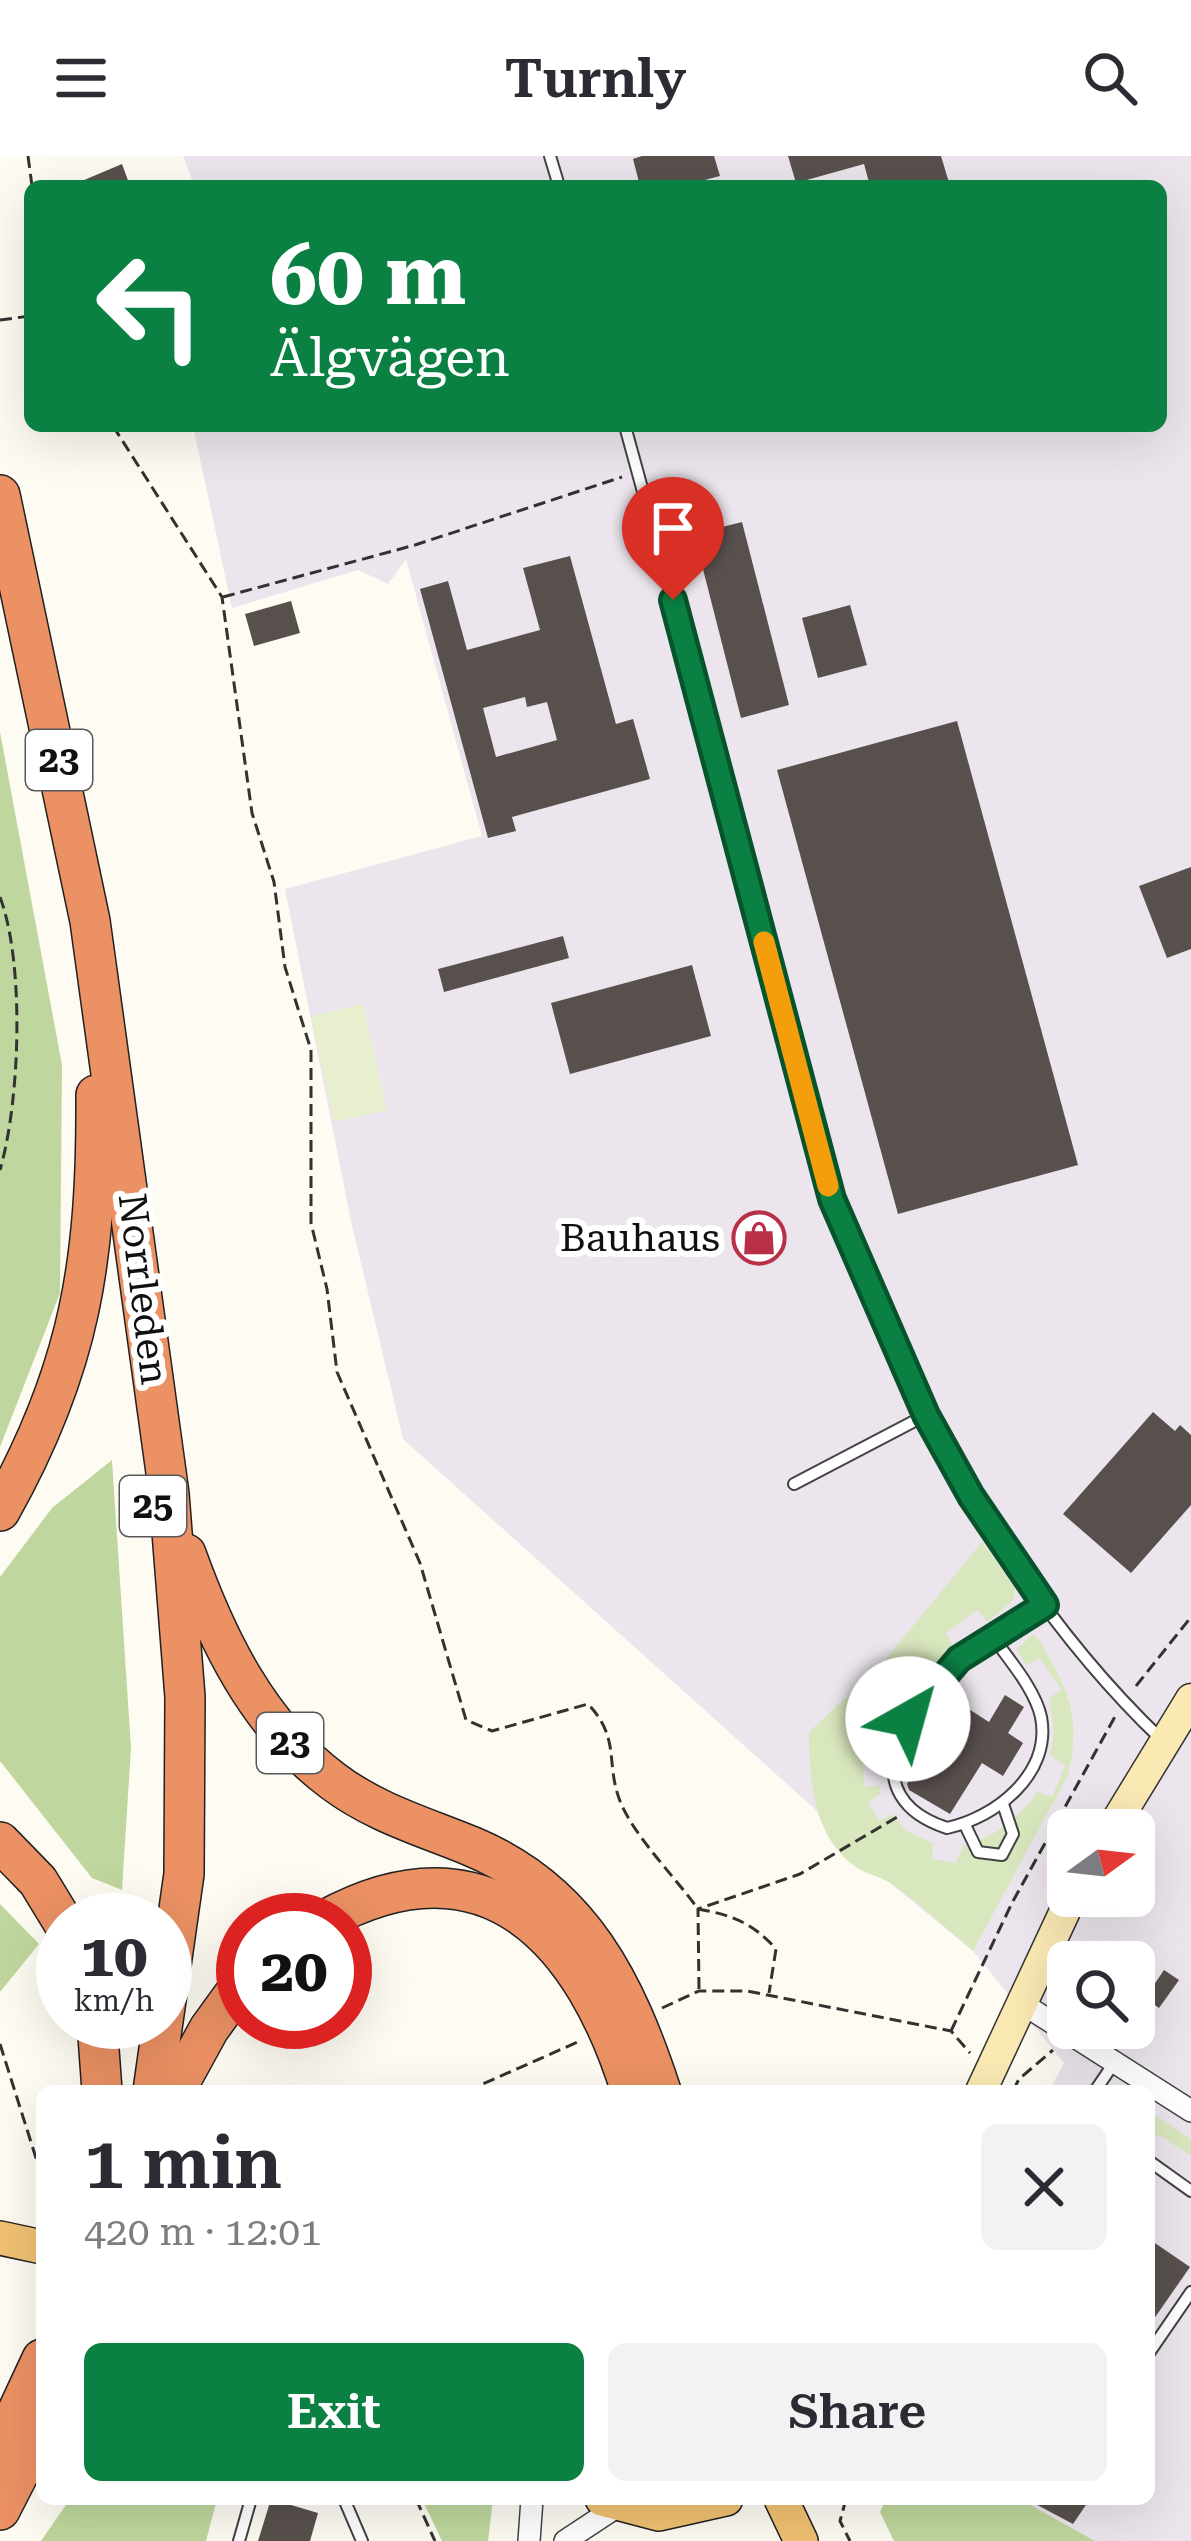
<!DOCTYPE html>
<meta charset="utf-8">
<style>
:root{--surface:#fff;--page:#f2f2f3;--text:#2b2b33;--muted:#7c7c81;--accent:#0b8043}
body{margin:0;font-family:"Roboto Serif",serif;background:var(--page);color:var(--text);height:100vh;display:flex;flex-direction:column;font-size:45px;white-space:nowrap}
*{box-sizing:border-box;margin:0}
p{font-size:39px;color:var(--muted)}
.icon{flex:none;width:66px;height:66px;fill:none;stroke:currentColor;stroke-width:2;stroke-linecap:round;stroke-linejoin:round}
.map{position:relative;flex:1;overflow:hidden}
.sheet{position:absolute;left:36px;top:1929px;width:1119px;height:420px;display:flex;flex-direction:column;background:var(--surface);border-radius:18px;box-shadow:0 12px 48px #0002}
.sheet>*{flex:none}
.banner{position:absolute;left:24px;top:24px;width:1143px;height:252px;border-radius:18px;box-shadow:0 12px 48px #0002;background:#0b8043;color:#fff;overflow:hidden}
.needle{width:78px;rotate:75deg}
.controls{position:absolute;left:1047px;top:1653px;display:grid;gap:24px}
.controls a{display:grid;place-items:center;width:108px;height:108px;border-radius:18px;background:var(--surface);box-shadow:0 12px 48px #0002;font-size:60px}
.speed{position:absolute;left:36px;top:1737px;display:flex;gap:24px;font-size:60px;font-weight:700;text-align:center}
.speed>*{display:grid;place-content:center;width:156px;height:156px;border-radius:50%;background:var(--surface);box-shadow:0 12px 48px #0002;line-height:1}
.speed small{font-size:30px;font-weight:400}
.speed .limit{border:18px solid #d22;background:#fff;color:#111}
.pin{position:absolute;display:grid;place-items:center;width:102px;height:102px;color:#fff;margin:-123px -51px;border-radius:50% 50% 50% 0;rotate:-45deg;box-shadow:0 0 12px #0007}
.pin .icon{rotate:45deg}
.me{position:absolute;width:132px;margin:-66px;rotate:38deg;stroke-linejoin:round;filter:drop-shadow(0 0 9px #0008)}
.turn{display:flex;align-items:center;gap:42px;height:252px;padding:0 48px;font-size:54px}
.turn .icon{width:156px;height:156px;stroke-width:2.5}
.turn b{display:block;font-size:84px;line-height:102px}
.round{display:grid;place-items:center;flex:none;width:126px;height:126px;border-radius:18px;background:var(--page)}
.head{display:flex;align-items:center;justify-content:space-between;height:204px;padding:0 48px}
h1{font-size:72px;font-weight:600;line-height:90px}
.primary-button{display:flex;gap:24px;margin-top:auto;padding:24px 48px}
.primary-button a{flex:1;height:138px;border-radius:18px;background:var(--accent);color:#fff;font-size:48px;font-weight:600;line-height:138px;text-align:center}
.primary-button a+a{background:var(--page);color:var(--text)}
header{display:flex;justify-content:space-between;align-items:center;height:156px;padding:0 48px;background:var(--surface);font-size:54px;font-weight:600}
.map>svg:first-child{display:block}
.industrial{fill:#ece5ed;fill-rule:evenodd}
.green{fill:#d9e7be}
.forest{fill:#bfd79e}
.pitch{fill:#e8efcf}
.building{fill:#58504d;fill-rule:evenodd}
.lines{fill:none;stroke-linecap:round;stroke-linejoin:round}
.lane-casing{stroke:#434343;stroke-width:14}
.street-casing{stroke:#434343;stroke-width:24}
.secondary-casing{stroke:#323232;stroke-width:33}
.primary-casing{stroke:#212121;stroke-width:36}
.highway-casing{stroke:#212121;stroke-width:42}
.path{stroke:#323232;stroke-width:3;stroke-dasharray:12 6;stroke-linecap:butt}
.lane{stroke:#fff;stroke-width:10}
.street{stroke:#fff;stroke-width:21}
.secondary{stroke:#fae9b3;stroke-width:30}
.primary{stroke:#f0c172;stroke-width:33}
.highway{stroke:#eb9164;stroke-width:39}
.route-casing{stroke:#07532c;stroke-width:30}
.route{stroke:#0b8043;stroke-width:21}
.slow{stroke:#f59e0b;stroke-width:21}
.labels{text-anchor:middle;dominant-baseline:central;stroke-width:12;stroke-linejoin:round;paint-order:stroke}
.shield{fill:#fff;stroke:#585858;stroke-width:3}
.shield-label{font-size:36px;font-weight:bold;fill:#101010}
.poi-label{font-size:39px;fill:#101010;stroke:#fff;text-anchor:end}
.street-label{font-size:39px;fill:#101010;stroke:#fff}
</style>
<header><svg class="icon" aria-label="menu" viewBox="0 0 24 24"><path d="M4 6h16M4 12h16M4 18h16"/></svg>Turnly<svg class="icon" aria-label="search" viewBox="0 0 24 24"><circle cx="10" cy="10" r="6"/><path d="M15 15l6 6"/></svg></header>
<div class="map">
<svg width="1191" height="2385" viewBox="0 0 1191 2385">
<rect width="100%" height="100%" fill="#fefbf3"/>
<path class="industrial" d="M183 0H1191V2385H1095L1020 2343H1149V1935H1049L1064 1907 973 1795 889 1726 856 1711 832 1686 817 1655 403 1283 351 1065 285 733 482 680 406 403 388 428 358 414 232 452 193 270H1161V30H194ZM1068 1674H1134V1740H1068ZM1068 1806H1134V1872H1068Z"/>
<g class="green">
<path d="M982 1386 1015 1432 1014 1443 988 1466 977 1454 946 1477 953 1490C918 1520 888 1557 877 1602L863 1606 864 1631 879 1629 881 1638 868 1646 879 1665 894 1658 905 1674 933 1687 932 1703 956 1707 963 1690C998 1678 1016 1666 1037 1636L1052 1641 1065 1610 1050 1599 1054 1576 1049 1542 1062 1534 1040 1503 1026 1509 1017 1493 1033 1478 1040 1485C1068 1533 1082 1562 1068 1619L973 1795C947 1773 921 1749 893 1729 883 1721 869 1719 859 1713 813 1684 809 1624 809 1576L880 1510Z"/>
<path d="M1149 1955 1191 1983V2000L1158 1978 1149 1989Z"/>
</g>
<g class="forest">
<path d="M0 576 62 909 60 1137 0 1291Z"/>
<path d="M112 1304 131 1592 122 1734 92 1722 0 1605V1421L52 1352Z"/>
<path d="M0 1748 39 1788 0 1836Z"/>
<path d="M70 2343H217L206 2385H41Z"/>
<path d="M422 2343H493L488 2385H442Z"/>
<path d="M886 2343H1020L1095 2385H894L880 2356Z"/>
</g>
<path class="pitch" d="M363 848 387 954 334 966 311 860Z"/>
<g class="building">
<path d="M642 0H714L720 20 701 25 702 30H640L633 3Z"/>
<path d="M788 0H941L950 30H870L864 8 796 27Z"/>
<path d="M122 8 130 30H70Z"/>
<path d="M742 366 789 549 741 562 694 378Z"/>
<path d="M570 400 616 568 633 563 650 623 512 661 516 675 488 682 420 433 448 425 467 494 540 474 523 412ZM525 541 527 551 547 546 557 584 496 601 483 552Z"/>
<path d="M291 445 300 477 254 490 245 458Z"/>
<path d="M850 449 867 509 818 522 802 462Z"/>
<path d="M957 565 1078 1009 898 1058 777 614Z"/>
<path d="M1191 711V793L1167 802 1139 730Z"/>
<path d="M563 780 569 802 444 836 438 813Z"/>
<path d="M692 809 711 880 570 918 551 847Z"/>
<path d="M1153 1256 1175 1275 1180 1269 1191 1279V1349L1131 1417 1063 1358Z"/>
<path d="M1005 1539 1024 1551 1008 1577 1023 1587 1003 1620 982 1607 950 1658 909 1634 907 1628 935 1583 941 1586 964 1550 989 1566Z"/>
<path d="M1164 1814 1179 1824 1159 1852 1145 1842Z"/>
<path d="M1149 2083 1190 2111 1149 2170Z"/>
<path d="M271 2343 318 2357 310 2385H258Z"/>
<path d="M1026 2343H1090L1073 2368Z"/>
</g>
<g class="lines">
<g class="lane-casing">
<g id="lane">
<path d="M550 0 559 30"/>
<path d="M625 270C668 425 709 581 750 736 777 838 796 946 832 1044 903 1238 1012 1441 1162 1584"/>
<path d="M794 1328 926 1259"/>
<path d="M993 1481C1009 1504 1035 1533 1041 1561 1052 1618 995 1662 947 1672 852 1641 901 1551 957 1505 984 1483 1016 1467 1045 1449"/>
<path d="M965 1669 978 1696 1002 1699 1013 1678 1003 1648"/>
<path d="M1095 1935 1116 1904"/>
<path d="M1149 2005 1191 2035"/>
<path d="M1149 2197 1191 2136"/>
<path d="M344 2343 362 2385"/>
<path d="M239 2385 251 2343"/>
</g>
</g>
<g class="street-casing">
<g id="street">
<path d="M1020 1846 1191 1955"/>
<path d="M529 2385 532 2343"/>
<path d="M565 2385 618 2350"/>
</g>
</g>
<g class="secondary-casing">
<g id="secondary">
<path d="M1111 1674 1191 1543"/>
<path d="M981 1935 1072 1740"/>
</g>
</g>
<g class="primary-casing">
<g id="primary">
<path d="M0 2082 42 2091"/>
<path d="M602 2343 659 2358 726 2343"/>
<path d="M781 2343 801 2385"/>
</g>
</g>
<g class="highway-casing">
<g id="highway">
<path d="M0 339 90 765 169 1338 185 1541 184 1718 153 1935"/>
<path d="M0 1355C81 1211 97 1102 96 939"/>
<path d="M186 1398C217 1484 258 1569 333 1625 375 1657 425 1671 473 1691 582 1737 626 1829 661 1935"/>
<path d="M0 1686 38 1725 63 1766"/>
<path d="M325 1764C489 1674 585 1787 631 1935"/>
<path d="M97 1866 102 1935"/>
<path d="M175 1935 209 1873 243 1826"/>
<path d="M0 2293 42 2203"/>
<path d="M0 2354 42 2272"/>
</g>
</g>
<g class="path">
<path d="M28 0 32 30"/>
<path d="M0 164 30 160"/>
<path d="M113 270 222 441 252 657 274 726 285 811 311 894V1067L327 1133 337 1216 420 1407 466 1564 492 1575 588 1548C621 1583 605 1606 620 1645 633 1679 676 1722 698 1753 732 1759 753 1767 776 1793L769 1837"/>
<path d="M223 441 415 389 622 321"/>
<path d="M0 741C25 808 20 945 0 1014"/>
<path d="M1136 1530 1191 1461"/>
<path d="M699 1833 698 1753 800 1718 899 1660"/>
<path d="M662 1852 699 1835H747L951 1875 970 1897"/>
<path d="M951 1875 1012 1747 1117 1557"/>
<path d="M0 1888 42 2021"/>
<path d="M467 1935 580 1885"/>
<path d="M1013 1935 1019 1923 1053 1894"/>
<path d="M416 2343 435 2385"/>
<path d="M846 2343 840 2365 850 2385"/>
</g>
<use href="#lane" class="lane"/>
<use href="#street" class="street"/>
<use href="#secondary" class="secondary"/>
<use href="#primary" class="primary"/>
<use href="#highway" class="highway"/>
</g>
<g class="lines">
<g class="route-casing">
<path id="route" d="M673 444 832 1043 926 1259 971 1340 1045 1449 959 1503 908 1563"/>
</g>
<use href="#route" class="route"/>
<path class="slow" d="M764 786 828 1030"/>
</g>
<defs>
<g id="shop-ring" transform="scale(2.7)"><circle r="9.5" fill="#fff" stroke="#b82f47" stroke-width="1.5"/><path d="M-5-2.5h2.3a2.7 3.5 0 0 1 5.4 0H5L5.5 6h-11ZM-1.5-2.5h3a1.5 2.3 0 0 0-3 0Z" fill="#b82f47"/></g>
</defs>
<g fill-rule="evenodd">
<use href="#shop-ring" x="759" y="1082"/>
</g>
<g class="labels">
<g class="shield">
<rect x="26" y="574" width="66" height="60" rx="9"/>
<rect x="120" y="1320" width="66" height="60" rx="9"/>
<rect x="257" y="1557" width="66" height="60" rx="9"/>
</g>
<g class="shield-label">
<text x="59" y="604">23</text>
<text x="153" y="1350">25</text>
<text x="290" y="1587">23</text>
</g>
<g class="poi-label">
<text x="720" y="1082">Bauhaus</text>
</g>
<g class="street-label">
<text transform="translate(143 1133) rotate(83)">Norrleden</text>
</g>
</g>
</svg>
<div class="controls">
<a><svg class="needle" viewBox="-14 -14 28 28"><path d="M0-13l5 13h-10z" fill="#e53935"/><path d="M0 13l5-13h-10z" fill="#7c7c81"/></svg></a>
<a><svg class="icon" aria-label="search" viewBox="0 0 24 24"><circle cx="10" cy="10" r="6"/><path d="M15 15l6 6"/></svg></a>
</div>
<div class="speed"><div>10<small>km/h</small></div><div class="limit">20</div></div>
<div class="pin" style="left:673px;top:444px;background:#d93025"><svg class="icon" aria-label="arrive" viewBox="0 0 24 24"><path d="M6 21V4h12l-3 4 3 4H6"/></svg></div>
<svg class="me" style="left:908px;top:1563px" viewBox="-20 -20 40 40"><circle r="19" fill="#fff"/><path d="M0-13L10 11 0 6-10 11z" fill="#0b8043"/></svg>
<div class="banner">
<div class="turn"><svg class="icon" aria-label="left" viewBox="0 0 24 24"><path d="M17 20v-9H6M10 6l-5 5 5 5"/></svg><div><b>60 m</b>Älgvägen</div></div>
</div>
<section class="sheet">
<div class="head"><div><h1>1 min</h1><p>420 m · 12:01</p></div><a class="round"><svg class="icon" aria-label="close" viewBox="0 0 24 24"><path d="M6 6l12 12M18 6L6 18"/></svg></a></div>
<div class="primary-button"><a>Exit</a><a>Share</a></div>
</section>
</div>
